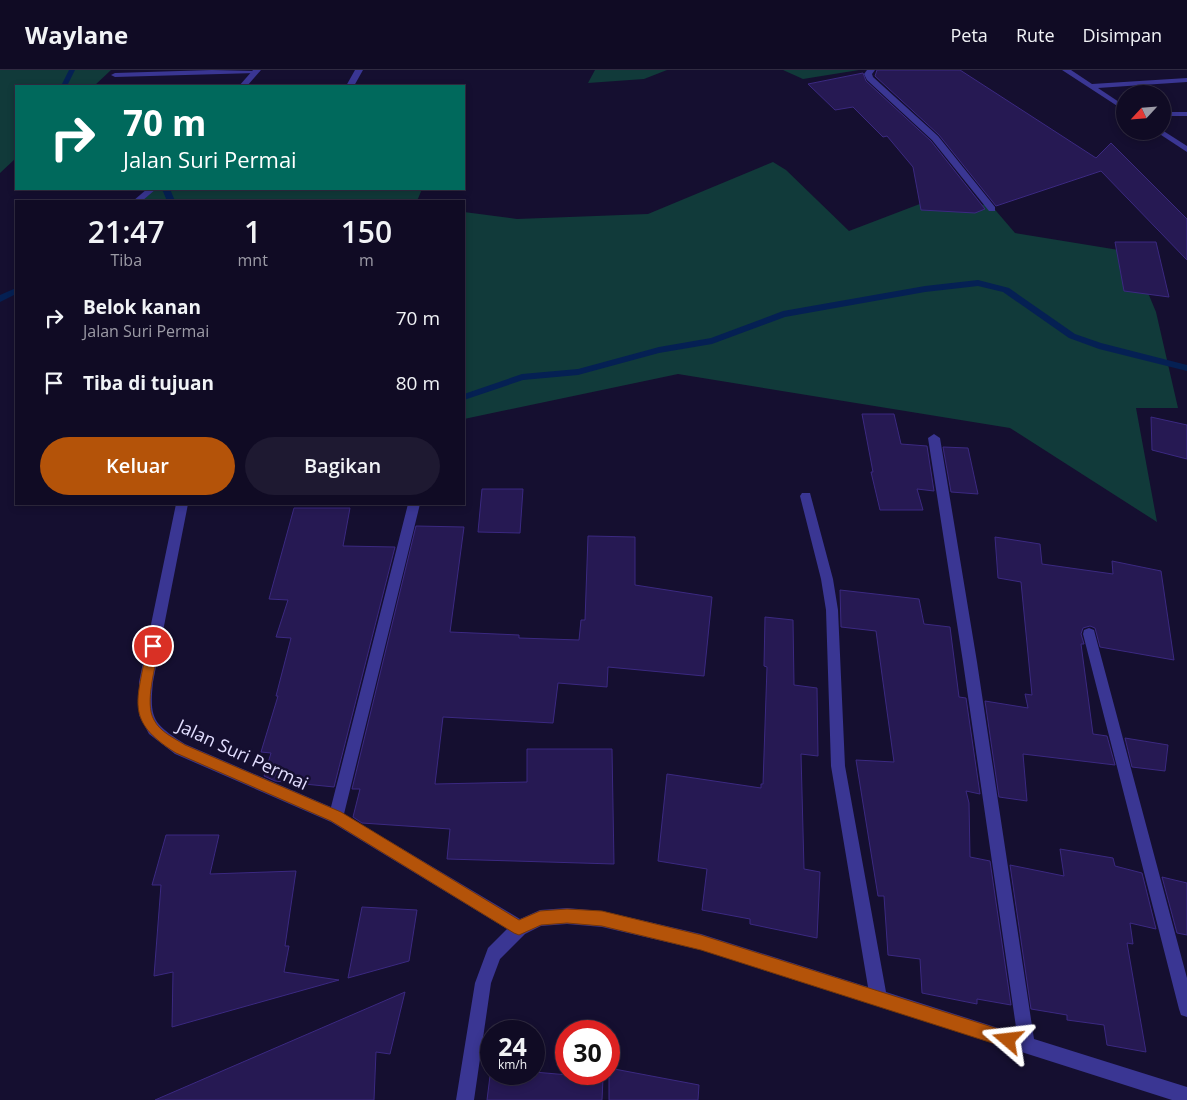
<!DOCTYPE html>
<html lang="id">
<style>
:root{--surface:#100b24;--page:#1e1931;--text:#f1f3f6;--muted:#9c9ba6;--line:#302b41;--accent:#b45309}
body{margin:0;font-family:"Open Sans",sans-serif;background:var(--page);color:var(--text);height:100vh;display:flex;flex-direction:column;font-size:19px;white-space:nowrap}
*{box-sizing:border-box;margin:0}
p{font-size:16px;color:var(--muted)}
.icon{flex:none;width:28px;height:28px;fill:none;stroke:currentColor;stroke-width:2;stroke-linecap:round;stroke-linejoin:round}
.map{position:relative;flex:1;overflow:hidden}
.details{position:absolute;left:15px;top:130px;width:450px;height:305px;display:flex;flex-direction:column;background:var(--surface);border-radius:0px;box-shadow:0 2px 8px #0003,0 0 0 1px var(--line)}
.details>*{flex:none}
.hud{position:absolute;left:15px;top:15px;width:450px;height:105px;border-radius:0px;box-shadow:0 2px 8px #0003,0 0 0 1px var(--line);background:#00695c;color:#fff;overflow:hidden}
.needle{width:32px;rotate:244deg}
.buttons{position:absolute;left:1116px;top:15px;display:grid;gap:10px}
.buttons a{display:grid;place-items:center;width:55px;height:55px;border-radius:50%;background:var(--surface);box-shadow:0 2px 8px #0003,0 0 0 1px var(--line);font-size:25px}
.speed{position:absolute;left:480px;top:950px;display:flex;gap:10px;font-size:25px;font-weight:700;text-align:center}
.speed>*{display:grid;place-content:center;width:65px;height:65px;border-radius:50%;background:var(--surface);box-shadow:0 2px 8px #0003,0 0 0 1px var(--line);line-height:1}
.speed small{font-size:12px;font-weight:400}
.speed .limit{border:8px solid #d22;background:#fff;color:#111}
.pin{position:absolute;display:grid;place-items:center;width:42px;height:42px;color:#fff;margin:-21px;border:2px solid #fff;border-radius:50%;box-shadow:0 1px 5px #0007}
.me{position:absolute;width:55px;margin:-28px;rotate:287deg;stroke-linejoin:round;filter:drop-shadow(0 0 4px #0008)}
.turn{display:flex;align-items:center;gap:18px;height:105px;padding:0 25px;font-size:22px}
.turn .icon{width:65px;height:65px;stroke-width:2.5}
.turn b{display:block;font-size:35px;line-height:42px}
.eta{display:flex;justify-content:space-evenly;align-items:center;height:85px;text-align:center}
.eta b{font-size:30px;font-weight:600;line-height:35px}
.button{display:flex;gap:10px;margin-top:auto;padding:10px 25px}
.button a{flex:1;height:58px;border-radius:30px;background:var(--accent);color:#fff;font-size:20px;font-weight:600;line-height:58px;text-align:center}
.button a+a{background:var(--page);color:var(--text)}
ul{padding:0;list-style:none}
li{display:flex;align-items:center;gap:15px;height:65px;padding:0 25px}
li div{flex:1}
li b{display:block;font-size:19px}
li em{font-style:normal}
header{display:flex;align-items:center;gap:30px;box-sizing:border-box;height:70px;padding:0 25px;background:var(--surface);border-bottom:1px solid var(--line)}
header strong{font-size:24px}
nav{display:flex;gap:28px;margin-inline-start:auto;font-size:18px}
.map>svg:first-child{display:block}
.green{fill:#113a3a}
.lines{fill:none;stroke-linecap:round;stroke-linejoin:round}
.stream{fill:#052053;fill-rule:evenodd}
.building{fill:#261953;stroke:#3b2981}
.service{fill:#3a3693;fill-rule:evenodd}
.minor{fill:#3a3693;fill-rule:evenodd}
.route{fill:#b45309;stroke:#753606}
.labels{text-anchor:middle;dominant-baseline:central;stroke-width:5;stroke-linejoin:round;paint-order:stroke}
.street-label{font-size:18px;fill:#e2deff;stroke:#150f30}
</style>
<header>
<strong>Waylane</strong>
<nav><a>Peta</a><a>Rute</a><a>Disimpan</a></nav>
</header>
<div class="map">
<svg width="1187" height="1030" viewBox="0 0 1187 1030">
<rect width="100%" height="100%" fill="#150f30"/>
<g class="green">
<path d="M0 0H111L94 16H16V88L0 103Z"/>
<path d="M595 0H667L644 9 588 13Z"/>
<path d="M783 0H859L803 9Z"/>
<path d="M773 92 786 100 849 161 925 132 991 135 1015 163 1131 182 1156 242 1178 338H1136L1157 452 1010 358 678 304 464 349V142L517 149 648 144Z"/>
<path d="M150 119H422L417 131H137Z"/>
</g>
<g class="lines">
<g class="stream">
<path d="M69 0H75L67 16H61Z"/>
<path d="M162 119H170L175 131H167Z"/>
<path d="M978 210 1009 218 1075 264 1101 273 1187 295V301L1099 279 1069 268 1003 222 978 216 925 222 785 247 712 274 659 283 578 305 523 310 464 330V324L522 304 578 299 659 277 711 268 783 241 925 216Z"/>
<path d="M16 218V224L0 232V225Z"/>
</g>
</g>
<g class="building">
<path d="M877 0H960L1096 88 1111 73 1187 149V190L1101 101 996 136 939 65 875 6Z"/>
<path d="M863 3 866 11 931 71 985 139 975 143 921 140 913 97 887 66 883 67 853 37 835 40 808 14Z"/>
<path d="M1115 172H1156L1169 227 1124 221Z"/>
<path d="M862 344H894L901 374 927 376 934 421 917 419 923 440H880L871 402H873Z"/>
<path d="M1151 347 1187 355V389L1152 380Z"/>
<path d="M943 377 968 378 978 424 951 422Z"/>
<path d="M482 419H523L520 463 478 462Z"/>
<path d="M294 438H350L343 476 395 477 334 717 275 711 264 706 271 683 261 682 278 626H276L291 568 276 567 288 530 269 529Z"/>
<path d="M416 456 464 457 450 562 519 565V568L579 570 581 550H585L588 466 635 467V515L712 527 704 606 608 597 607 617 558 613 553 653 443 647 435 714 527 712V679H612L614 794 447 789 450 759 362 753 353 747 360 719H352Z"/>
<path d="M995 467 1040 474 1042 494 1113 504 1112 491 1161 501 1174 590 1100 577 1095 558 1090 556 1083 558 1081 564 1084 574H1081L1093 664 1107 666 1115 695 1023 684 1027 731 999 727 985 631 1028 638 1025 624 1032 625 1021 512 998 508Z"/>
<path d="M840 520 919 529 924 554 950 557 959 627 966 628 980 724 966 721 969 733 970 787 990 791 1011 935 977 929V934L922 923 920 889 888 885 884 826H878L856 690 894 692 876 561 841 557Z"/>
<path d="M765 547 793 550 794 615 817 618 818 686 801 684 804 799 820 802 817 868 750 854V849L702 840 707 799 658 791 667 704 761 718V714H763L767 597 764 596Z"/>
<path d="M1125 668 1168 675 1165 701 1132 697Z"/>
<path d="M166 765H219L210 804 296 801 285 876H289L284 902 339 910 172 957 173 902 154 906 161 815H152Z"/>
<path d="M1060 779 1113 788 1115 796 1142 803 1156 859 1130 853 1133 874 1127 873 1146 982 1107 975 1104 955 1067 950V945L1031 939 1010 795 1064 806Z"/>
<path d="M1162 807 1187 813V865L1177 863Z"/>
<path d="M362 837 417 840 409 891 348 908Z"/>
<path d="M405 922 390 984 376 982 374 1030H155Z"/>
<path d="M491 998V1004H534V1002L603 1008 602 1030H487Z"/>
<path d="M609 998 699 1015 698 1030H609Z"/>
</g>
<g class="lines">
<path class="service" d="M212 0 260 1 256 3 115 7 111 5 115 3Z"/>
<g class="minor">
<path d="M253 0H261L247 16H239Z"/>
<path d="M355 0H363L354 16H346Z"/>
<path d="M867 0H875L872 4 873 7 938 66 995 137V141H989L932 70 867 10 864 4Z"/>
<path d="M1062 0H1071L1092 14 1187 8V12L1098 18 1125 36V41Z"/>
<rect x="1162" y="42" width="25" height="4"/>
<path d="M1162 60 1187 76V82L1155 61Z"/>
<path d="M147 119H156L142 131H133Z"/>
<path d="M934 364 940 368 977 592 1034 969 1187 1017V1030H1172L701 880 602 857 567 854 541 856 525 864 500 889 491 913 474 1030H456L475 913 488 878 507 859 331 752 175 684 149 664 139 645V612L176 434H188L153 612C149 650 154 654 185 674L331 737 408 434H420L344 744 520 849 540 840 567 838 602 841 701 864 868 917 831 696 826 540 821 509 800 426 802 423H810L833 509 838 540 845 696 886 922 1017 964 963 592 928 368Z"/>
<path d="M1089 558 1094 560 1095 564 1187 908V947L1181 945 1179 939 1083 564 1084 560Z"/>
</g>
</g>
<path class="route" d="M153 571 159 576C156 596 144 633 154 650 160 662 174 668 185 675L341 742 519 850 540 841 567 839 602 841 701 865 1008 962 1014 965 1016 970 1014 976 1008 978 701 880 602 856 567 853 541 855 519 865 514 863 331 751 176 683C123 650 138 631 147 576Z"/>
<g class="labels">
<g class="street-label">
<text transform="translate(243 684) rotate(25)">Jalan Suri Permai</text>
</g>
</g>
</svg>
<div class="buttons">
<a><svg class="needle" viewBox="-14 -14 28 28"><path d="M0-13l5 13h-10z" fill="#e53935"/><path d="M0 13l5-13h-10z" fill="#9c9ba6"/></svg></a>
</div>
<div class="speed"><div>24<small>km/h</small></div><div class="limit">30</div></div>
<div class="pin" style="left:153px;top:576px;background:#d93025"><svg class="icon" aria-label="arrive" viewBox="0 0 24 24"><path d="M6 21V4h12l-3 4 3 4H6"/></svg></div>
<svg class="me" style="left:1008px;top:970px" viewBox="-20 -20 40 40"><path d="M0-17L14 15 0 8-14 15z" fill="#b45309" stroke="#fff" stroke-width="4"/></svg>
<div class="hud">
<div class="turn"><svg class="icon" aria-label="right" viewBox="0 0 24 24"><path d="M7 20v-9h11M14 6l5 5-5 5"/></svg><div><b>70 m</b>Jalan Suri Permai</div></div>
</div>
<section class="details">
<div class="eta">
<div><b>21:47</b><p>Tiba</p></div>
<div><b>1</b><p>mnt</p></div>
<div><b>150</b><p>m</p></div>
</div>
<ul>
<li><svg class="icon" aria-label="right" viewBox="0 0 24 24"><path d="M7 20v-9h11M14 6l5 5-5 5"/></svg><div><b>Belok kanan</b><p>Jalan Suri Permai</p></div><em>70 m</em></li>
<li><svg class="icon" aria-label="arrive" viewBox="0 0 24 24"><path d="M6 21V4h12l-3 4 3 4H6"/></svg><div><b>Tiba di tujuan</b></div><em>80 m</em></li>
</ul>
<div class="button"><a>Keluar</a><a>Bagikan</a></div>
</section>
</div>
